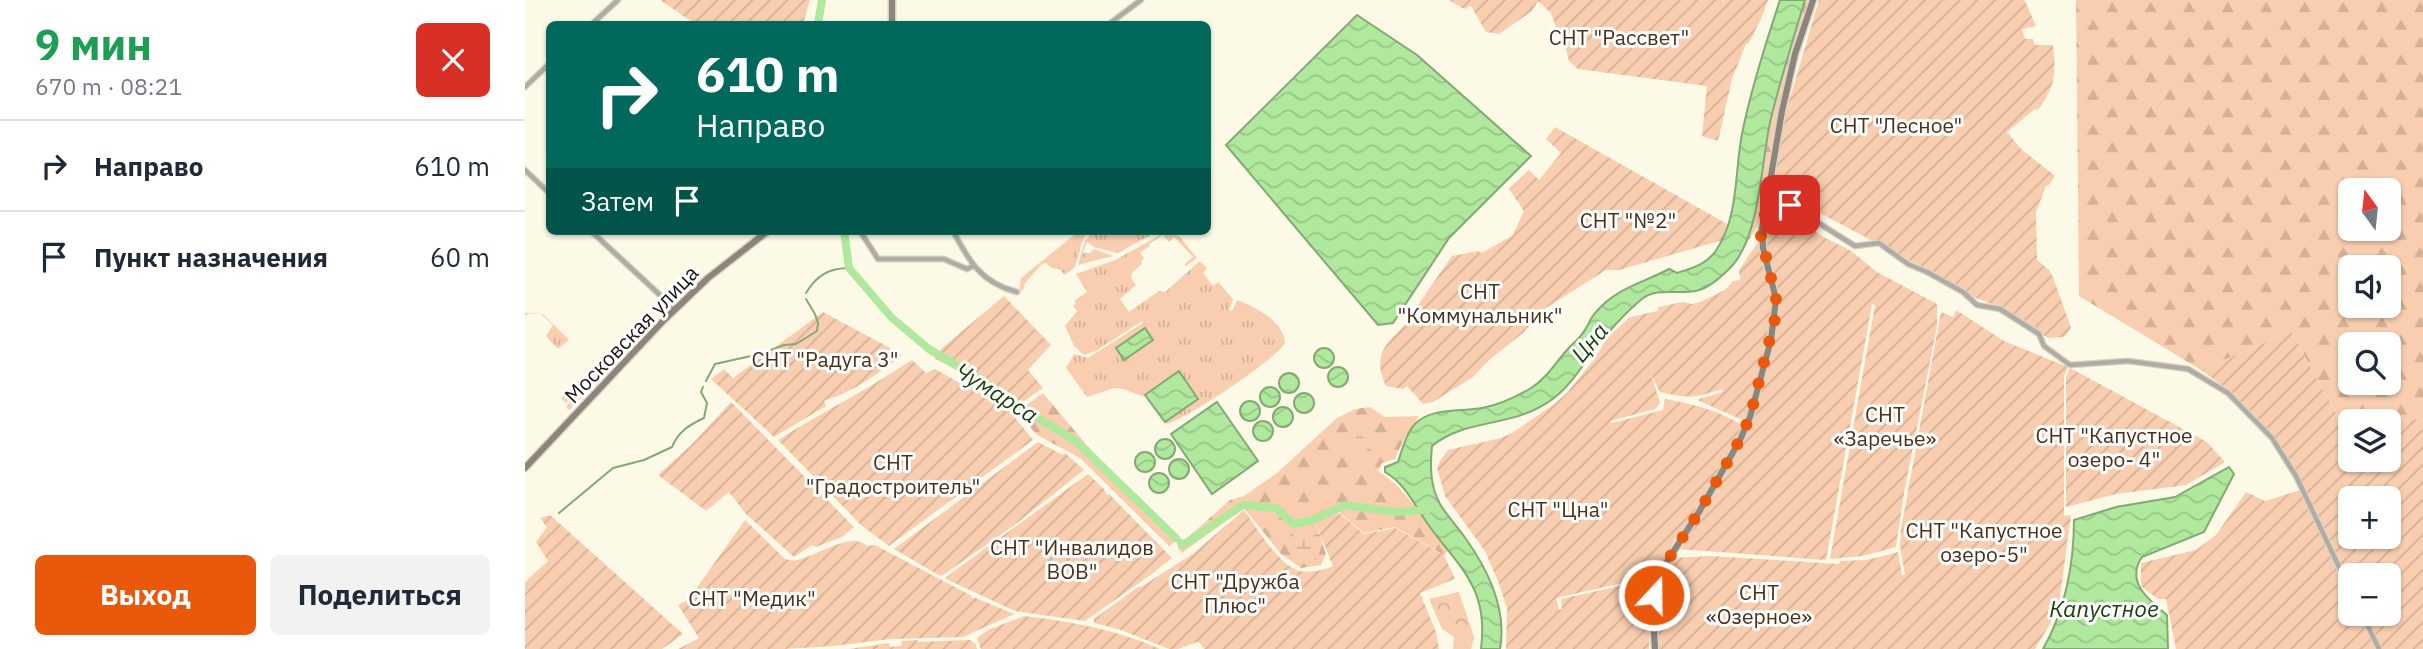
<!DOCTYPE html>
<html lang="ru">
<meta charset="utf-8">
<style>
:root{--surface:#fff;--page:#f2f2f3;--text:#1f2937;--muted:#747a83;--line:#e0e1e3;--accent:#ea580c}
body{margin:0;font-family:"IBM Plex Sans",sans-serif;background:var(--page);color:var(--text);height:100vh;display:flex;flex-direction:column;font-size:26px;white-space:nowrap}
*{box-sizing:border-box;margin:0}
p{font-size:23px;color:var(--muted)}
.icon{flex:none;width:38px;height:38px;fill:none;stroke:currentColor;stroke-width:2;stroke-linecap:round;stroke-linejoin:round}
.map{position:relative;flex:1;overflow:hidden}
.details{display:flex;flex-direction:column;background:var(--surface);width:525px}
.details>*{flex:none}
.banner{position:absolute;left:21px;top:21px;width:665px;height:214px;border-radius:10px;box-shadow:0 2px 5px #0004;background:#00695c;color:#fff;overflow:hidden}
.needle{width:46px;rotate:345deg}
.tools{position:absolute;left:1813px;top:178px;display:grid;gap:14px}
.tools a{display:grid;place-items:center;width:63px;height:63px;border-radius:10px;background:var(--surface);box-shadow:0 2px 5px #0004;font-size:35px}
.pin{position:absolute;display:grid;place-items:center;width:60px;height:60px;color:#fff;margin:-30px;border-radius:14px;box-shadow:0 4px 10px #0006}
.me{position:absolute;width:77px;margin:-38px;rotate:21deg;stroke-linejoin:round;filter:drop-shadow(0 0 5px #0008)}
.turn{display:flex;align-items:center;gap:24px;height:147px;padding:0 35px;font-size:32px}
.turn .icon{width:91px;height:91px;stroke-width:2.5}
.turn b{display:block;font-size:49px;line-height:60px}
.then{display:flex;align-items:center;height:66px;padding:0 35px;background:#0003;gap:14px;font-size:26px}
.round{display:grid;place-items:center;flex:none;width:74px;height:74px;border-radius:10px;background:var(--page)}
.head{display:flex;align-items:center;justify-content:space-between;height:119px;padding:0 35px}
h1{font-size:42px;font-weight:800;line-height:52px;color:#1e9e55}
.button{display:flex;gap:14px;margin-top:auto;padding:14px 35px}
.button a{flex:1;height:80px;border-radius:10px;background:var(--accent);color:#fff;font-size:28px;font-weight:800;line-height:80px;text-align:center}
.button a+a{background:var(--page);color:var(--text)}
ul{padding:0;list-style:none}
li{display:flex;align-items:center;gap:21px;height:91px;padding:0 35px;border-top:2px solid var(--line)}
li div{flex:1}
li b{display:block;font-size:26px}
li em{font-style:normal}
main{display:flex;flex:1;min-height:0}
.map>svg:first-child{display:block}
.grass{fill:url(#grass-tufts)}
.forest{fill:url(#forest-firs);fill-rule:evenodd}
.wetland{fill:url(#wetland-marsh)}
.park{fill:url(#park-crowns)}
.garden{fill:url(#garden-furrows);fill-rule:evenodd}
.water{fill:url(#water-waves);stroke:#83a974;stroke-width:2}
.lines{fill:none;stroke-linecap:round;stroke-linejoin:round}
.stream{stroke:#83a974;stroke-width:2}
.river{stroke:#b0e89e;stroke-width:8}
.street-casing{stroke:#d9d5c5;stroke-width:7}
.secondary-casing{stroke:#d9d5c5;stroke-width:9}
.street{stroke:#b0aba4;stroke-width:4.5}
.secondary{stroke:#8d857c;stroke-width:6}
.route{stroke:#ea580c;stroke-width:12;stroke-dasharray:0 21.6}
.labels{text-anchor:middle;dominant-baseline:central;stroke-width:6;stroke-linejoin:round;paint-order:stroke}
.park-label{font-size:21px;fill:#4e2f17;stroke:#fff}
.street-label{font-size:21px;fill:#191711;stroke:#fff}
.water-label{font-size:23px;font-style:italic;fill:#1c400e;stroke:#fff}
</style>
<main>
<section class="details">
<div class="head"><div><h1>9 мин</h1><p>670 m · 08:21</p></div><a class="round" style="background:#d93025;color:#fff"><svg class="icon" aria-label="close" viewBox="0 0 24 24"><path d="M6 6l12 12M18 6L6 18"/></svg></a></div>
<ul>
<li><svg class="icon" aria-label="right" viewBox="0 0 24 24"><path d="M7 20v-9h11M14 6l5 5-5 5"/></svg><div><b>Направо</b></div><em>610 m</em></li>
<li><svg class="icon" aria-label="arrive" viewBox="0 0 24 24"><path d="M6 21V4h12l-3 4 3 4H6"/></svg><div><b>Пункт назначения</b></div><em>60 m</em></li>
</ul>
<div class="button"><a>Выход</a><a>Поделиться</a></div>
</section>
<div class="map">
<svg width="1898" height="649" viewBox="0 0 1898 649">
<defs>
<pattern id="grass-tufts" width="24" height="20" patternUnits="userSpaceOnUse" patternTransform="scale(1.75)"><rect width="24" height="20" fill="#f9ceb0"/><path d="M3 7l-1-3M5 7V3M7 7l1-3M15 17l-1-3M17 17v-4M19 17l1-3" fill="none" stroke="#d5b096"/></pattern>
<pattern id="forest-firs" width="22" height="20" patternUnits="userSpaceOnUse" patternTransform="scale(1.75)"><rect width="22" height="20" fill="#f9ceb0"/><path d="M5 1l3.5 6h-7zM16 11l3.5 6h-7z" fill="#d5b096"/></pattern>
<pattern id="wetland-marsh" width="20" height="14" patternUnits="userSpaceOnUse" patternTransform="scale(1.75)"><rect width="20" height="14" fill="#f9ceb0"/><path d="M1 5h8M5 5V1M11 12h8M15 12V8" fill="none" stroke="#d5b096"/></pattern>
<pattern id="park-crowns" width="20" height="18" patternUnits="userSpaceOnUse" patternTransform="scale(1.75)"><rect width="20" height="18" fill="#f9ceb0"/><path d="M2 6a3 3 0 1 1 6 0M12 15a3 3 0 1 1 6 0" fill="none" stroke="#d5b096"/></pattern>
<pattern id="garden-furrows" width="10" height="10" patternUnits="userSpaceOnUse" patternTransform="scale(1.75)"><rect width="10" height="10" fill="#f9ceb0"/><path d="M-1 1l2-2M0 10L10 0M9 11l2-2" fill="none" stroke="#d5b096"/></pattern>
<pattern id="water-waves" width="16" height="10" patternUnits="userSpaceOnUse" patternTransform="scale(1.75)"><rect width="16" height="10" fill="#b0e89e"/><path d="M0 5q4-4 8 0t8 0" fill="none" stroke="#97c687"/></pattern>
</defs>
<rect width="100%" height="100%" fill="#fdf9e7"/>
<g class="grass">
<path d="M554 231H563L557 242 550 267 540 275 534 269 526 268 521 263 517 264 500 283 498 290 494 291 496 278Z"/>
<path d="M567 231H633L593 253 569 247 562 242 558 253H565L569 249 588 256 553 265 560 241Z"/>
<path d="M639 233 654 236 672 258 661 266 659 265 668 257 649 237 644 242 638 235 624 244 625 246 615 252 619 258 616 261 617 264 607 273 606 278 611 285 595 299 604 312 634 291 640 292 675 261 682 268 678 273 688 286 693 282 708 299 704 310 707 311 712 300C730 307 759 321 760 343 749 361 664 417 642 424L640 422 673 399 617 396 598 389 589 388 562 397 541 368 549 354 563 358 618 323 617 321 571 351 559 355 549 346 540 326 552 311 548 306 551 304 549 301 562 292 551 274 590 260Z"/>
<path d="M0 313 18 314 44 340 33 349 21 336 28 325 16 314H2L0 316Z"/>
<path d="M57 376 65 384 73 378 74 380 44 410 41 407 52 393 41 403 36 398Z"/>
</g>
<g class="forest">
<path d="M1280 0H1287C1275 42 1262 84 1252 126 1243 165 1247 214 1220 245L1238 174 1245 121Z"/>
<path d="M1551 0H1898V418L1864 424V422H1825V431L1821 432 1766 331 1676 370 1554 296ZM1825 191H1864V229H1825ZM1825 268H1864V306H1825ZM1825 345H1864V383H1825Z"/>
<path d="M518 393 576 462 654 539 644 546 555 458 512 435 492 412Z"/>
<path d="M845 407 860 417 894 416 878 441 870 459 857 463 853 471C884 490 900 524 923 551L919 555 870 527 839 533 814 512 789 520 801 554 796 565 776 568 756 554 719 508 657 553 652 547 705 500 719 496 752 473 812 418 830 409Z"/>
</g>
<g class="wetland">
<path d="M839 427 846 450 837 457 826 447 831 440 833 430Z"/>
<path d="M788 520 797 540 793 559 775 565 762 544 768 524Z"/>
</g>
<path class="park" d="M934 592 949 637 946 649H928L929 637 917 629 904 599Z"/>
<g class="garden">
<path d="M135 0H285L278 24H170Z"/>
<path d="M924 0H1197L1198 2 1200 0H1243L1236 19 1224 43 1221 44 1207 79 1193 141 1177 136 1182 86 1053 69 1044 61 1039 41 1033 33 1026 13 1013 1 1007 11 974 34 961 32 946 6 939 9Z"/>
<path d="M1294 0H1499L1501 3 1511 26 1497 29 1500 39H1508L1510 45H1528C1531 74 1531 85 1513 110L1510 109 1482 132 1496 149 1530 176 1524 185 1521 186 1511 212 1512 260 1524 270 1528 277 1546 328 1539 337 1523 338 1475 307 1448 297 1437 288 1289 210 1280 209 1250 196 1252 184 1247 182 1259 118Z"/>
<path d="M1030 127 1202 224 1198 240 1094 270H1081L1010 315 1002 321 1004 326 998 333 964 360 948 377 908 402 898 404 882 386 878 389 861 386C844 349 867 342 889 314L888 312 927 256 953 251 956 253 987 236 999 211 984 189 1004 170 1014 180 1036 153 1021 139Z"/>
<path d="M1244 208H1256L1297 236 1326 251 1352 272 1412 304V326L1379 493 1371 547 1338 556 1305 559 1350 305 1347 304 1301 560 1153 549 1175 517 1212 453 1227 420 1250 328 1254 303 1252 287 1238 236 1240 216Z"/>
<path d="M1233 242C1238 260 1247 280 1248 300 1250 336 1229 385 1220 421L1174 401V399L1198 392 1197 389C1169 398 1165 399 1135 392L1126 374 1135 403 1130 409 1085 421 1087 423 1138 410 1140 399C1168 404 1192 410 1217 425L1205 454 1163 526 1161 525 1156 533H1153L1128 583 1106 581 1031 598 1034 610 1037 609 1036 599 1108 583 1127 586 1124 649H981L982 608 973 581 960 551 920 496 912 468 915 461 923 450 976 438 987 433 1028 405 1042 393 1070 358 1082 338 1105 317 1133 311V307L1158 302 1167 304 1175 302 1200 290 1208 281 1215 280 1214 270Z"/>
<path d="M479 296 526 345 503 370 518 388 489 408C466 386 439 373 410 359L417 348Z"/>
<path d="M1431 310 1479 341 1543 367 1539 376V516L1546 515 1534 604H1527L1526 622 1510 649H1132C1130 619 1126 582 1148 558L1185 556 1314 564 1315 561 1342 560 1373 552 1377 575H1380L1375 546 1376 529 1416 312 1428 317Z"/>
<path d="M298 312 376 354 375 357C356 371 336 386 315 395 309 398 304 398 299 401L301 406 249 437 186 379 199 369 208 378Z"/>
<path d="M1766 331 1821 432 1825 431V460H1864V424L1898 418V649H1651L1641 599H1633L1616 586V563L1671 550 1691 535 1721 492 1740 501 1779 489 1744 432 1703 390 1676 370ZM1825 499H1864V537H1825ZM1825 576H1864V614H1825Z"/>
<path d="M387 360 401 373 410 369 440 386 445 383 478 403 508 440 364 546 337 526 253 440C297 412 344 389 387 360Z"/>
<path d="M1545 368 1682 442 1700 462 1661 485 1591 494 1541 507V377Z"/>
<path d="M206 402 329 527 317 537 291 547 287 545 269 557 221 514 204 492 181 511 133 475 167 444Z"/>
<path d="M513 442 538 455 540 453 559 470 488 526 418 575 415 576 369 549Z"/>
<path d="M563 474 579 489 582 495 584 494 647 558 624 576 560 621 490 611 421 579V577Z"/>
<path d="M719 510C732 528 753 565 775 571 785 573 800 570 808 566L789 520 814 513 839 534 870 528 919 555 930 579 895 593 911 632 914 649H679L675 643 672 642 653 649H644L596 630 569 623V619L613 587H616L669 553Z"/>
<path d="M25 515 158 634 137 649H0V582L23 561 11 542 22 527 15 518Z"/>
<path d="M220 520 260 559C264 560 268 561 272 560 290 557 327 530 342 546L350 545 445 595 447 598H451L489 614 438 637 365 639 309 646 259 649H153L174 638 153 605 163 600Z"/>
<path d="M499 616C548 622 589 629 635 649H456L452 638 463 630Z"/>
<path d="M392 640 393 642 445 640 451 644 452 649H324L364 643 365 647 376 646 377 641Z"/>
</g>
<g class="water">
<path d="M1255 0H1280C1268 39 1256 78 1246 118 1236 159 1236 239 1204 269 1196 277 1185 287 1174 290 1156 296 1132 286 1117 299 1101 312 1086 329 1073 345 1059 363 1047 384 1029 398 989 429 942 417 907 446 905 466 905 486 915 504 922 516 933 527 941 539 963 570 982 610 975 649H956C958 633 958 616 953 600 945 572 921 550 905 527 890 507 881 484 860 472V467L873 462C877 450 881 434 890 424 906 407 937 412 957 408 973 405 991 397 1006 388 1022 378 1030 363 1042 350 1047 344 1053 340 1057 334 1063 327 1065 318 1071 312 1091 288 1118 283 1144 269L1152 273C1167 268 1183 264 1192 249 1215 213 1209 169 1218 129 1227 86 1241 42 1255 0Z"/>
<path d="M832 15 892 55 1006 156 924 238 868 323 853 325 701 145Z"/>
<path d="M620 328 628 340 599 360 591 348Z"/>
<circle cx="799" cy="358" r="10"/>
<circle cx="813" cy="377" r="10"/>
<path d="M654 371 673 399 640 422 620 395Z"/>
<circle cx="764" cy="383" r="10"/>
<circle cx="745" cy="397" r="10"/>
<circle cx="779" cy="403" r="10"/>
<circle cx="725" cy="411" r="10"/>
<path d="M692 402 733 461 687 494 646 434Z"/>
<circle cx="758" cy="417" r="10"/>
<circle cx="738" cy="431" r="10"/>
<circle cx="640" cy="449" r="10"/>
<circle cx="620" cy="462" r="10"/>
<circle cx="654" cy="469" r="10"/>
<path d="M1704 467 1709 474 1679 532 1617 557C1600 582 1624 600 1642 615L1643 649H1518C1540 611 1549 564 1549 520L1591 507 1650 497Z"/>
<circle cx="634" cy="483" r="10"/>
</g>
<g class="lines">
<g class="stream">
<path d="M281 293C291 276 304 268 324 268"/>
<path d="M181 381 190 364 235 354 259 345 271 344 292 331 293 323 290 314 281 299"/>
<path d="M34 513 88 468 119 460 147 447C153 432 164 425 179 418L182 403 176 392 178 387"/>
</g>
<g class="river">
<path d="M293 24 297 0"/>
<path d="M319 231 324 268 367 318 404 349 484 397 506 414 551 441 651 538"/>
<path d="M656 543 658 545 718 505 751 508 768 524 788 520 820 505 870 512 902 510"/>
</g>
<g class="street-casing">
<g id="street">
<path d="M67 24 93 0"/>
<path d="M584 24 616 0"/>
<path d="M0 87 24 64"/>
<path d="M0 170 24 193"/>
<path d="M1242 203 1265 205 1330 246 1354 243 1383 264 1402 272 1438 292 1452 305 1475 309 1514 334 1519 346 1545 365 1603 361 1663 369 1703 393 1747 438 1771 476 1825 590"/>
<path d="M66 231 150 309"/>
<path d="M335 231 353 259H419L442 269 448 266"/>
<path d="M428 231C444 261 456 283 492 292"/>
<path d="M1837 614 1854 649"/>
</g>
</g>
<g class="secondary-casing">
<g id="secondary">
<path d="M367 0V24"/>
<path d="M0 468 139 320 183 278 243 231"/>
<path d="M1130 649 1128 617 1131 585 1139 566 1174 512 1215 440 1225 417 1246 340 1251 299 1238 248 1237 229 1257 111 1270 54 1288 0"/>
</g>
</g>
<use href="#street" class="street"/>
<use href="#secondary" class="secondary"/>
</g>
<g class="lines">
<path class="route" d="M1129 595 1139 566 1174 512 1211 447 1225 417 1250 319 1251 299 1236 236 1242 203 1265 205"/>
</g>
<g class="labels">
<g class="park-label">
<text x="1094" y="37">СНТ "Рассвет"</text>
<text x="1371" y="125">СНТ "Лесное"</text>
<text x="1103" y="220">СНТ "№2"</text>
<text x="955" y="291">СНТ<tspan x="955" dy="24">"Коммунальник"</tspan></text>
<text x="300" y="359">СНТ "Радуга 3"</text>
<text x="1360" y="414">СНТ<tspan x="1360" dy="24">«Заречье»</tspan></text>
<text x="1589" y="435">СНТ "Капустное<tspan x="1589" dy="24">озеро- 4"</tspan></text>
<text x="368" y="462">СНТ<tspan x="368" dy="24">"Градостроитель"</tspan></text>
<text x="1033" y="509">СНТ "Цна"</text>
<text x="1459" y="530">СНТ "Капустное<tspan x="1459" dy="24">озеро-5"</tspan></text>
<text x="547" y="547">СНТ "Инвалидов<tspan x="547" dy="24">ВОВ"</tspan></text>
<text x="710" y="581">СНТ "Дружба<tspan x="710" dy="24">Плюс"</tspan></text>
<text x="1234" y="592">СНТ<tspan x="1234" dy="24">«Озерное»</tspan></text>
<text x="227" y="598">СНТ "Медик"</text>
</g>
<g class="street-label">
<text transform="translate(106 334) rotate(-46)">Московская улица</text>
</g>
<g class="water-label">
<text transform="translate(1064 342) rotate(-50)">Цна</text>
<text transform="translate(472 392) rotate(32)">Чумарса</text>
<text x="1579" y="608">Капустное</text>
</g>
</g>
</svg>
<div class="tools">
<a><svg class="needle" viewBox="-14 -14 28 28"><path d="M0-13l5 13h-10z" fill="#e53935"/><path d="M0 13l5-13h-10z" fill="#747a83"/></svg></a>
<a><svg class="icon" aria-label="sound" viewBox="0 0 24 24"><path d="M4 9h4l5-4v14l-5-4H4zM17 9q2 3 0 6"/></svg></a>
<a><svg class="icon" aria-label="search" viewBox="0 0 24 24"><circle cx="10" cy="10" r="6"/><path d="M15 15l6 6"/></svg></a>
<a><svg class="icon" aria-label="layers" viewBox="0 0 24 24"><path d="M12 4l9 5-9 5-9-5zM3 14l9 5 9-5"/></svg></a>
<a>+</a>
<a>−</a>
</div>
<div class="pin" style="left:1265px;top:205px;background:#d93025"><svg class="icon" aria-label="arrive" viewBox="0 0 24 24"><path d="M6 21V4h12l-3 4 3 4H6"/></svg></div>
<svg class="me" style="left:1129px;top:595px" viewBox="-20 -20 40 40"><circle r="17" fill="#ea580c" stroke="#fff" stroke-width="3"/><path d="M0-11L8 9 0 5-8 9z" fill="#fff"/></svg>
<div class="banner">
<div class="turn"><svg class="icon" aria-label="right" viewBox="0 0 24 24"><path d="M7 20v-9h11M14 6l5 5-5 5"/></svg><div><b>610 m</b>Направо</div></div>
<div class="then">Затем<svg class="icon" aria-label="arrive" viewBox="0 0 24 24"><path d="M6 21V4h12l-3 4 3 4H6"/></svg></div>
</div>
</div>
</main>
